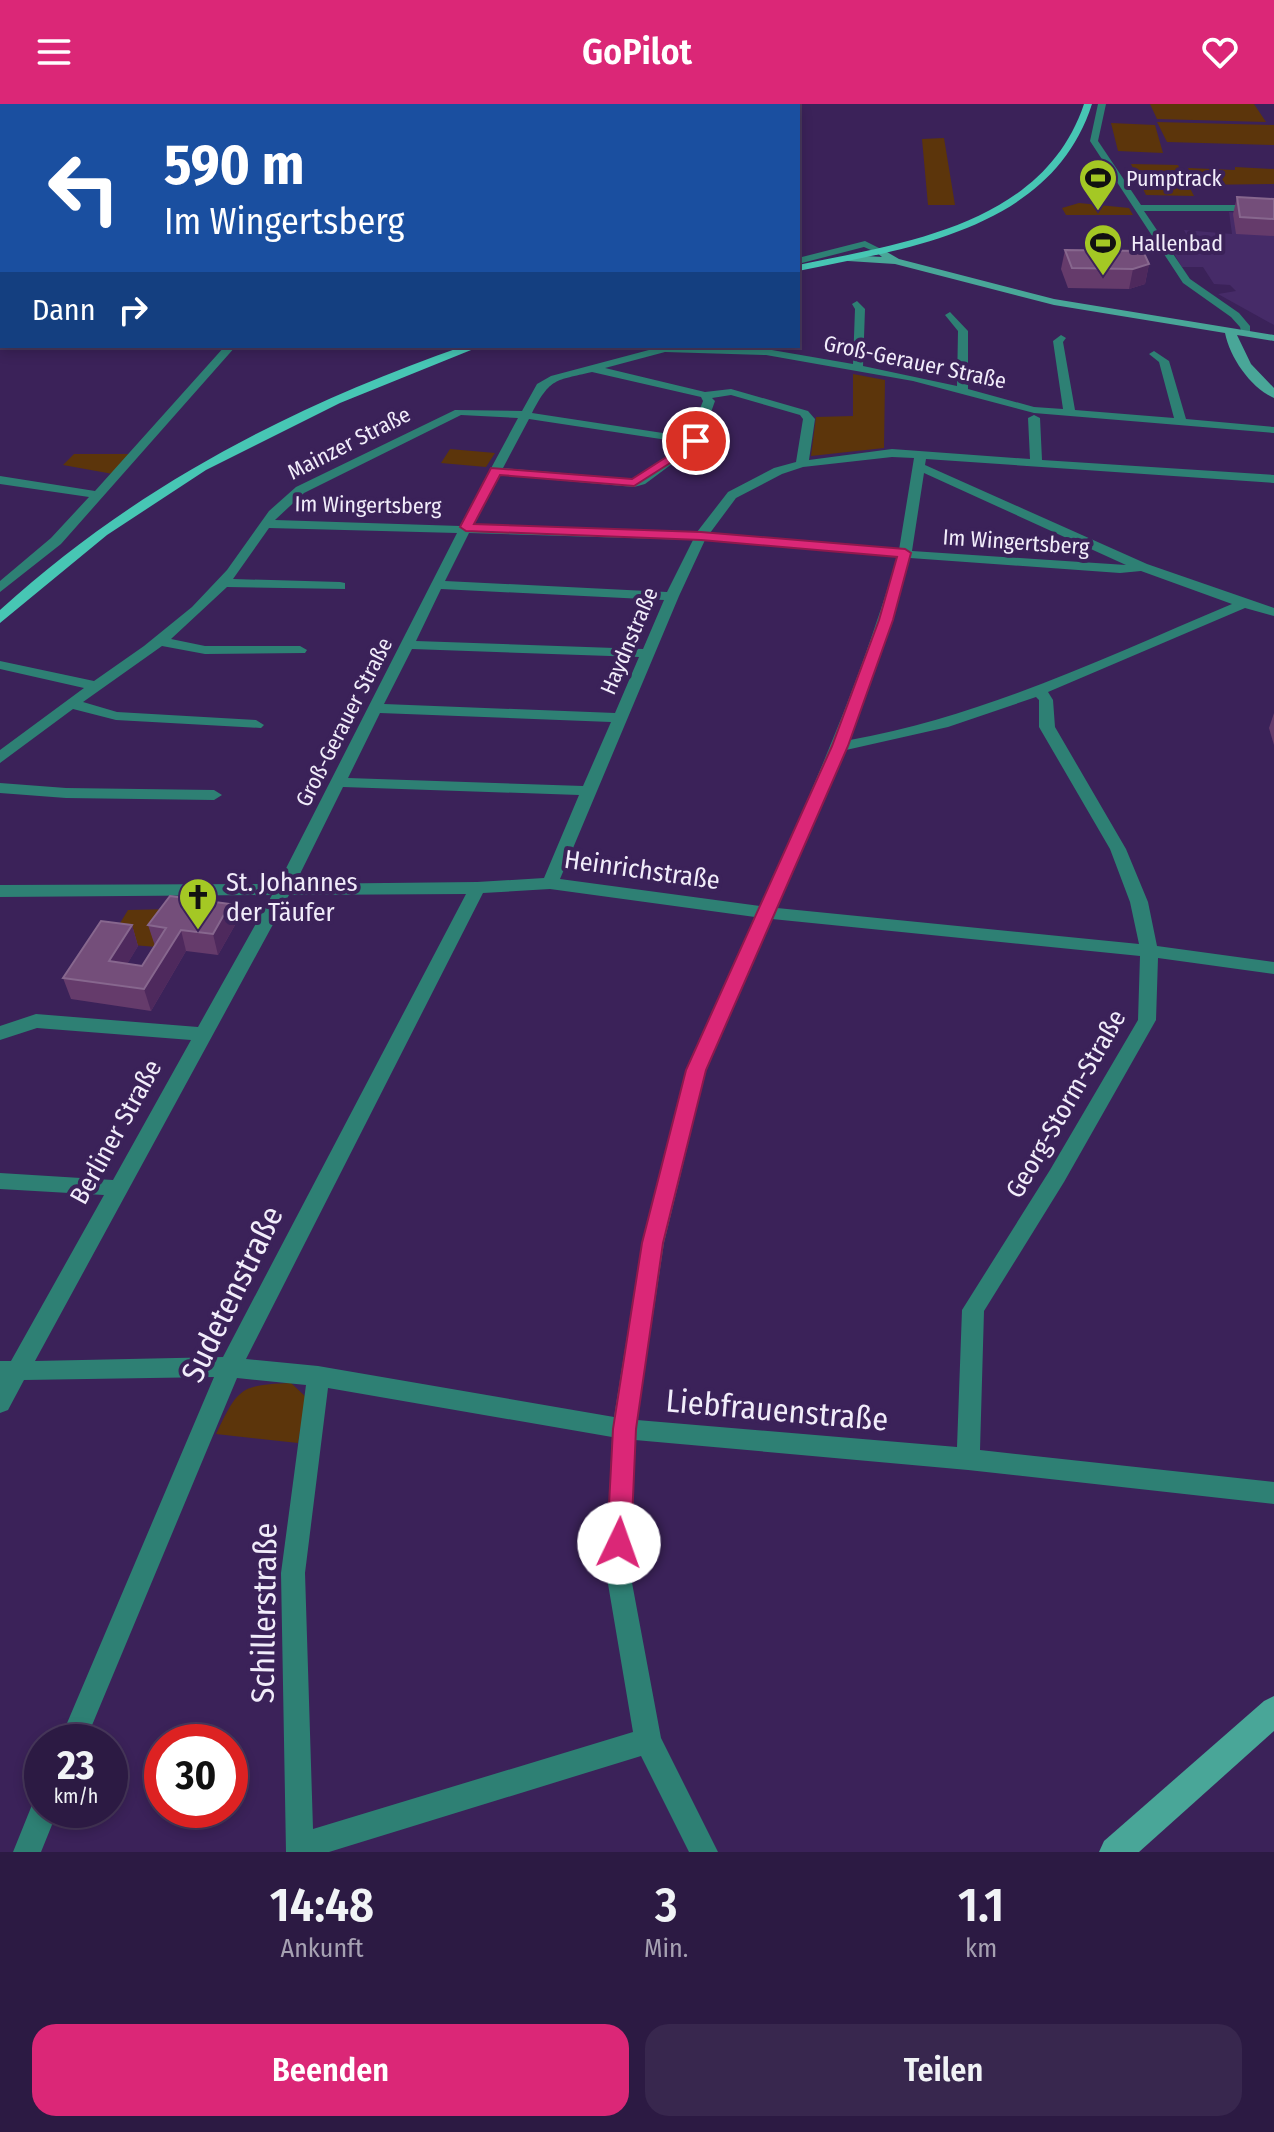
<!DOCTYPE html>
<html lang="de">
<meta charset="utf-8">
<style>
:root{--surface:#2c1a43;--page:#38274e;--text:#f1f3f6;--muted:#a6a1b2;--line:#48385c;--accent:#db2777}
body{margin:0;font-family:"Fira Sans Condensed",sans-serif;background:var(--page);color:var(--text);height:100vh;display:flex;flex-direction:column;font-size:30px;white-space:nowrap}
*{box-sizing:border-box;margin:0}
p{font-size:26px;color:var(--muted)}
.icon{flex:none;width:44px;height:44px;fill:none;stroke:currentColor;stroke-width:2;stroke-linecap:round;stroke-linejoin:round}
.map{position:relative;height:1748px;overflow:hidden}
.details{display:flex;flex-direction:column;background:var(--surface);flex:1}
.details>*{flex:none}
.hud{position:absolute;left:0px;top:0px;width:800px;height:244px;box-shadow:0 4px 12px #0003,0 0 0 2px var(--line);background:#1a4fa0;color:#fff;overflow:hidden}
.speed{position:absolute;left:24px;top:1620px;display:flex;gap:16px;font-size:40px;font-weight:700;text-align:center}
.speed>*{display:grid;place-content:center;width:104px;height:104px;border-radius:50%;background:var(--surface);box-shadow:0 4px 12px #0003,0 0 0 2px var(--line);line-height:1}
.speed small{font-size:20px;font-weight:400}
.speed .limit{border:12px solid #d22;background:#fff;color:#111}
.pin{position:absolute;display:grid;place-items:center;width:68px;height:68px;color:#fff;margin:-34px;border:4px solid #fff;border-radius:50%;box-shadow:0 2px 8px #0007}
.me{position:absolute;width:88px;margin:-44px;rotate:3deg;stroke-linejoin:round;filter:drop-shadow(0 0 6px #0008)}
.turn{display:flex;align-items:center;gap:28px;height:168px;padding:0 32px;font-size:36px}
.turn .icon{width:104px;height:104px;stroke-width:2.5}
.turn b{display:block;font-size:56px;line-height:68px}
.then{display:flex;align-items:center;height:76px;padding:0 32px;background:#0003;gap:16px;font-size:30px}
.eta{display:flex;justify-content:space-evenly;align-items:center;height:136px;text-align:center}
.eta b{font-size:48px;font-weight:600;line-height:56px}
.primary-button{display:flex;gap:16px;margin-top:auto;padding:16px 32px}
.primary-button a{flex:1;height:92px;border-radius:24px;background:var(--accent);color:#fff;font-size:32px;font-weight:600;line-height:92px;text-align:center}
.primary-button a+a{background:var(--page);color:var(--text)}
header{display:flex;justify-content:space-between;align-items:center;height:104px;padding:0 32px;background:var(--accent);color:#fff;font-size:36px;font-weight:600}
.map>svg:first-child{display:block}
.built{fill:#462b68}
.green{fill:#5c350b}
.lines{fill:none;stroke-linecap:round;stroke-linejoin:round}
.street{fill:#2e8074;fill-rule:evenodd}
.secondary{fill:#49a698;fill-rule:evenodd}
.primary{fill:#47c6b4;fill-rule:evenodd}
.wall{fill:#653b6b}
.shaded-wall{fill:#4e295d}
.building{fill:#744e7a;stroke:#87678e;stroke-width:2}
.route{fill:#db2777;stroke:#8e194d;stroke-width:2}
.labels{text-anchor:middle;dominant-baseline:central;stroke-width:8;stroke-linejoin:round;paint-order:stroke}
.far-poi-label{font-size:22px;fill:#f1ecfa;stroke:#3b2259;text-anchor:start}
.far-street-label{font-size:22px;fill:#f1ecfa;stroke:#3b2259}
.street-label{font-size:26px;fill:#f1ecfa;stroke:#3b2259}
.poi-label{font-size:26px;fill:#f1ecfa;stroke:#3b2259;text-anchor:start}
.near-street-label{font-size:32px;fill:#f1ecfa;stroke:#3b2259}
</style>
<header><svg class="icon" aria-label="menu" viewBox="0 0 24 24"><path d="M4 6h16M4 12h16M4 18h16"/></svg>GoPilot<svg class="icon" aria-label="heart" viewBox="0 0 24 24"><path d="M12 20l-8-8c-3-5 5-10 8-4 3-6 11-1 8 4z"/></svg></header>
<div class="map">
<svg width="1274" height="1748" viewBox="0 0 1274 1748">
<rect width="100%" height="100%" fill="#3b2259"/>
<path class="built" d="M1229 108 1274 111V221L1218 190 1236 187 1230 181 1214 180 1203 163H1182L1168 140H1191L1184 126 1232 130Z"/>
<g class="green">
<path d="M1150 0H1254L1266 18 1157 15Z"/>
<path d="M1157 18 1274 21V41L1167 38Z"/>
<path d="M1111 19 1155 21 1163 49 1118 47Z"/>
<path d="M944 34 955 101H928L922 35Z"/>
<path d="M1131 60 1178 61 1194 92 1146 91Z"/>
<path d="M1235 63 1274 65V80L1196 81 1188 64 1235 66Z"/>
<path d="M1079 99 1129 104 1133 111H1066L1062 104Z"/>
<path d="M853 270 885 276 884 344 811 352 816 313 853 312Z"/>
<path d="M450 345 495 349 486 363 441 359Z"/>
<path d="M74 350H130L113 370 63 361Z"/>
<path d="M174 805 157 843 108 839 128 806Z"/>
<path d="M291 1279 306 1293 298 1339 216 1330C238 1284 240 1281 291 1279Z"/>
</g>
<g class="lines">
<g class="street">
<path d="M1098 0H1106L1098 37 1141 101H1274V107H1144L1190 175 1239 209 1250 222V231H1242L1240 223 1231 213 1183 179 1090 37Z"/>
<path d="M0 110 2 111V117L0 116Z"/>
<path d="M865 137 885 147 880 150 864 143 798 160V154Z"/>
<path d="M857 197 865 205 863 262 957 282 958 227 945 211 950 208 968 227V285L1034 303 1063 305 1053 237 1061 231 1066 234 1063 238 1075 306 1174 314 1159 258 1149 250 1154 247 1169 257 1186 315 1274 323V329L1034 309 913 277 766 251 665 248 605 264 705 288 731 285 808 307 815 315 809 356 892 345 1030 355 1028 314 1034 311 1040 314 1042 356 1274 371V379L926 355 925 361 1147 460 1274 504V512L1245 504 1048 588 1053 596 1055 623 1126 745 1148 798 1157 842 1274 858V870L1158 854 1156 916 1064 1078 984 1207 980 1346 1274 1378V1400L968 1366 635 1336 630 1468 661 1634 718 1748H689L641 1652 329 1748H286L281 1469 306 1281 237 1274 85 1638H59L214 1273 24 1276 8 1306 0 1309V1257H11L104 1091 0 1085V1069L113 1076 191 936 37 924 0 936V922L36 910 198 923 272 791 0 793V781L278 780 457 429 269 424 233 475 340 478 345 479V485L227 483 171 535 205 542H300L307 546 305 549 205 550 162 542 83 598 117 608 256 616 264 621 261 624 116 616 73 605 0 659V646L84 584 0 565V557L94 577 144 542 192 503 227 466 269 407 296 383 455 306 522 307 537 280 551 272 664 242 766 245 853 260 855 205 852 200ZM592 268 701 293 703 297 689 333 532 309C551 273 555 277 592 268ZM731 291 800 311 803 315 796 358 774 364 728 388 697 428 473 422 500 371 634 383 645 380 700 339 715 297 712 294ZM461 311 518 314 460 422 275 416 304 389ZM529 315 687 339 634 375 503 364ZM892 353 914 354 899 446 710 429 736 394 782 370 803 363ZM924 369 1126 461 912 447ZM469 429 693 436 667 488 445 477ZM705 436 897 453C862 574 812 688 760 802L560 775 679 492ZM910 454 1120 469 1141 467 1232 500C1106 553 985 612 850 636L893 516ZM441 485 664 496 643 545 416 537ZM412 545 639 553 615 609 384 600ZM1036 593 1039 596V623L1110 745 1130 798 1139 840 777 804 846 646 948 623ZM380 609 611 618 583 682 348 674ZM343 683 579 691 544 774 477 778 295 780ZM550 785 755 813 686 966 642 1139 614 1313 318 1262 246 1255 483 789ZM466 790 223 1253 35 1257 289 791ZM772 815 1140 852 1138 916 1050 1066 962 1206 957 1343 637 1316 664 1139 706 966ZM328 1284 612 1333 606 1468 633 1628 313 1725 305 1469Z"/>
<path d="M225 242H236L61 440 0 488V477L51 434 89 393 0 380V372L95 387Z"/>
<path d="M0 679 66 684 214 686 222 691 214 696 66 694 0 689Z"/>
<path d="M42 1693V1706H58L41 1748H13L34 1696Z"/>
</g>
<g class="secondary">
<path d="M880 144 899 155 1054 195 1274 231V237L1237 231 1251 260 1274 284V294C1251 284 1230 254 1225 229L1054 201 895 160 848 157 843 154 848 151 882 153 875 147Z"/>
<path d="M1274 1592V1627L1139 1748H1099L1104 1737 1264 1597Z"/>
</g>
<g class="primary">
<path d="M1084 0H1092C1052 125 910 144 798 167V161C906 139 1044 120 1084 0Z"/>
<path d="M464 242H481L340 299 206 366 107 431 0 519V506C138 381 290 303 464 242Z"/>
</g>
</g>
<g class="wall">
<path d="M1237 93 1274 95V132L1236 130 1233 110Z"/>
<path d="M1065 146 1149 160 1145 180 1129 185 1068 184 1061 165Z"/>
<path d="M1274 609V641L1269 624Z"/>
<path d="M230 800 235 821 218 851 186 847 151 907 71 895 63 874 132 821 138 842 127 860 142 862 155 842 148 821Z"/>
</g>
<g class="shaded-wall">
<path d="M1149 160 1145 180 1129 185 1133 165Z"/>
<path d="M230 800 235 821 218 851 213 830Z"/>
<path d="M132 821 138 842 116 879 109 857Z"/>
<path d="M181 826 186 847 151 907 144 885Z"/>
</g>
<g class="building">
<path d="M1237 93 1274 95V115L1240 113Z"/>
<path d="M1065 146 1143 147 1149 160 1133 165 1072 164Z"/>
<path d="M170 792 230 800 213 830 181 826 144 885 63 874 101 817 132 821 109 857 142 862 166 824 148 821Z"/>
</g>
<path class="route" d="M696 334 700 335V340L634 382 500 371 474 420 701 428 905 445 911 449 893 516 848 642 706 966 663 1139 636 1325 631 1439 628 1448 619 1451 610 1448 607 1439 613 1325 642 1139 686 966 832 642 879 516 897 453 701 436 466 427 460 423 491 364 632 375Z"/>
<defs>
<g id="stadium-pin" transform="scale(2)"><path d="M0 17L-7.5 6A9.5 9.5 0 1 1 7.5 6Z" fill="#a4c824" stroke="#3b2259"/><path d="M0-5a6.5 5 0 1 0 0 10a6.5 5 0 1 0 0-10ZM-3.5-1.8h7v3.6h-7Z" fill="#111"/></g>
<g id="church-pin" transform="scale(2)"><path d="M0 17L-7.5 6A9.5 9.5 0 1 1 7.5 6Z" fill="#a4c824" stroke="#3b2259"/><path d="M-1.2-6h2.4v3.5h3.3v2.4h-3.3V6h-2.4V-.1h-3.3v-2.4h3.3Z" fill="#111"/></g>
</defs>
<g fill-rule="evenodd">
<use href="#stadium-pin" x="1098" y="74"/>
<use href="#stadium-pin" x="1103" y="139"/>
<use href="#church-pin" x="198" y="793"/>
</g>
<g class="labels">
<g class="far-poi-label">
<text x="1126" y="74">Pumptrack</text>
<text x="1131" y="139">Hallenbad</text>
</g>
<g class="far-street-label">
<text transform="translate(915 258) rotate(12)">Groß-Gerauer Straße</text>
<text transform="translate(349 339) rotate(-27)">Mainzer Straße</text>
<text transform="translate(368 401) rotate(1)">Im Wingertsberg</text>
<text transform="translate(1016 438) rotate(4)">Im Wingertsberg</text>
<text transform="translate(629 537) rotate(-67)">Haydnstraße</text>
<text transform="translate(344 618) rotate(-63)">Groß-Gerauer Straße</text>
</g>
<g class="street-label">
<text transform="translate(642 766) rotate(8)">Heinrichstraße</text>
<text transform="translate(1066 1000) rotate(-60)">Georg-Storm-Straße</text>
<text transform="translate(116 1028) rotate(-61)">Berliner Straße</text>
</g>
<g class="poi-label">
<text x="226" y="778">St. Johannes<tspan x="226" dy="30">der Täufer</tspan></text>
</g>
<g class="near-street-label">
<text transform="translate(232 1190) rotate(-64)">Sudetenstraße</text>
<text transform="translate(777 1306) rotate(5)">Liebfrauenstraße</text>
<text transform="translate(264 1509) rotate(-89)">Schillerstraße</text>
</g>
</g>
</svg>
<div class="speed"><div>23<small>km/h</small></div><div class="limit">30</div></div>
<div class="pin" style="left:696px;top:337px;background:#d93025"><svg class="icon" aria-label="arrive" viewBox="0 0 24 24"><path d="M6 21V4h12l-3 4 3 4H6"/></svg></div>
<svg class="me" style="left:619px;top:1439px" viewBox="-20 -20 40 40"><circle r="19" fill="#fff"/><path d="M0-13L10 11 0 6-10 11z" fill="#db2777"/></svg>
<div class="hud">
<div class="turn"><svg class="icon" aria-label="left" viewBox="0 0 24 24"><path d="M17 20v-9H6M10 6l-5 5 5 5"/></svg><div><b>590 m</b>Im Wingertsberg</div></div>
<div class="then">Dann<svg class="icon" aria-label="right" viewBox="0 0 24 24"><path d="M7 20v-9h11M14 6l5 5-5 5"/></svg></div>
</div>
</div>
<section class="details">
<div class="eta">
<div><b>14:48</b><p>Ankunft</p></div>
<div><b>3</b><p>Min.</p></div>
<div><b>1.1</b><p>km</p></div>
</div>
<div class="primary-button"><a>Beenden</a><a>Teilen</a></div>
</section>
